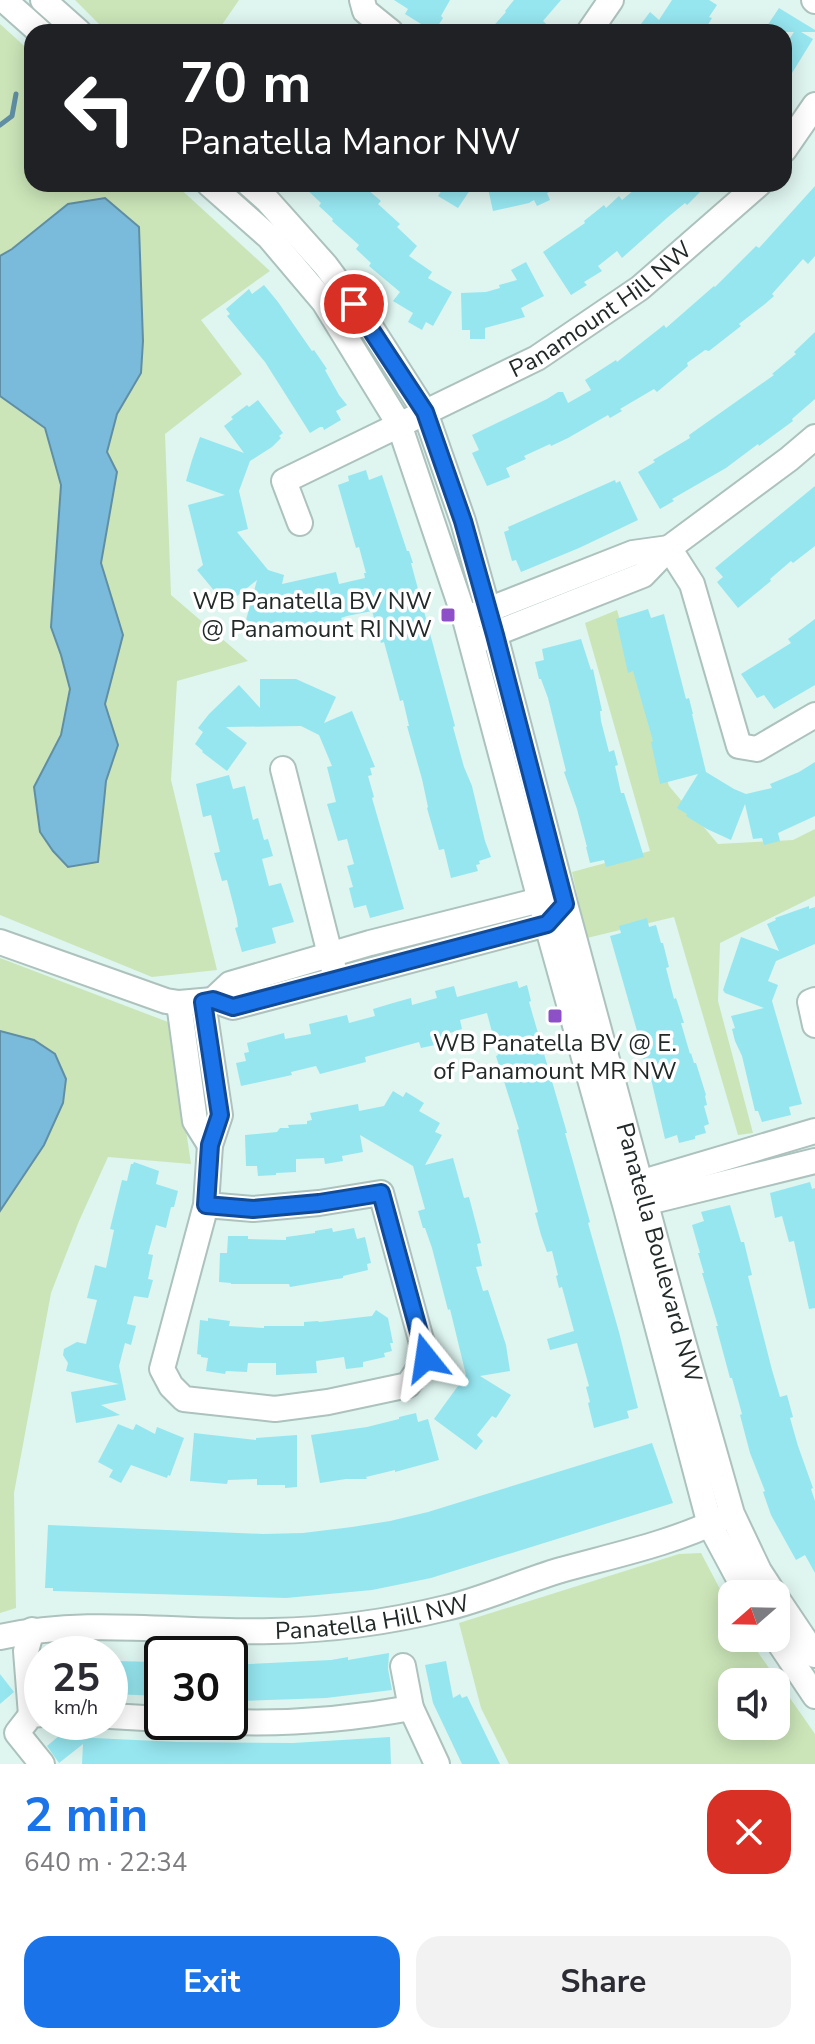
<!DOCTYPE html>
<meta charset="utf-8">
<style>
:root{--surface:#fff;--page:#f2f2f3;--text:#2b2b33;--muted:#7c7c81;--accent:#1a73e8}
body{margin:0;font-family:"Nunito Sans",sans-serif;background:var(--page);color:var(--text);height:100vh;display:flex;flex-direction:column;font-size:30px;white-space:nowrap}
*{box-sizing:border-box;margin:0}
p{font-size:26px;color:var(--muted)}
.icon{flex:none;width:44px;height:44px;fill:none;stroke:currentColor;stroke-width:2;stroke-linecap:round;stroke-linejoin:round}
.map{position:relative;height:1764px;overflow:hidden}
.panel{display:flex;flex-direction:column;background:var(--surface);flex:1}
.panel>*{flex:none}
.hud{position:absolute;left:24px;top:24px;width:768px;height:168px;border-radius:24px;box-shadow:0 4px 20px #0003;background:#202124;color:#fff;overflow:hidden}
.needle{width:52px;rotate:250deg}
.tools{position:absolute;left:718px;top:1580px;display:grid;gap:16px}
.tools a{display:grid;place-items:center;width:72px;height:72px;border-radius:16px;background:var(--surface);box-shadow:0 4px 20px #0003;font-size:40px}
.speed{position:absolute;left:24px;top:1636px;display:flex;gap:16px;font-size:40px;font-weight:700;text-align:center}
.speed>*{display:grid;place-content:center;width:104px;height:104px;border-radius:50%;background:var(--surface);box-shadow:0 4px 20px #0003;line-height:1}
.speed small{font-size:20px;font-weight:400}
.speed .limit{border:4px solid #111;border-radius:12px;background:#fff;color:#111}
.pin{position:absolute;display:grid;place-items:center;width:68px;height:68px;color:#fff;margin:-34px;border:4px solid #fff;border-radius:50%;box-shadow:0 2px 8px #0007}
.me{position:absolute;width:88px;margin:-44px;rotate:345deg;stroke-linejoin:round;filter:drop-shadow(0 0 6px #0008)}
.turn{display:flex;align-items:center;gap:28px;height:168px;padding:0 24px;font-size:36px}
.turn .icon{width:104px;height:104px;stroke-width:2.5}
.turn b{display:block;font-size:56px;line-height:68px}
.round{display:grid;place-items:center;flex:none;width:84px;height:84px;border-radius:24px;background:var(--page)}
.headline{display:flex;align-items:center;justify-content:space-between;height:136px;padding:0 24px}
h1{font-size:48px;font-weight:700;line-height:60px;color:var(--accent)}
.action{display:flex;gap:16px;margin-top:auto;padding:16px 24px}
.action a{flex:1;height:92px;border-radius:24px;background:var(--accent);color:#fff;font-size:32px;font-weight:700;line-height:92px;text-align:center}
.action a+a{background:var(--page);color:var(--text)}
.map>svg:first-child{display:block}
.green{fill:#cbe5b8;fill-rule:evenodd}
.water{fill:#7abada;stroke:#608fa5;stroke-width:2}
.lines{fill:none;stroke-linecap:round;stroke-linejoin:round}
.stream{stroke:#608fa5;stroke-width:5}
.building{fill:#96e6f0}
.minor-casing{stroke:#adc2bd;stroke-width:28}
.minor{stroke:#fff;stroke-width:24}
.route-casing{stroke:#114b97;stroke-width:20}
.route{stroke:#1a73e8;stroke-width:14}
.poi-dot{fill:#8d50c6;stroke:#fff;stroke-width:3}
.labels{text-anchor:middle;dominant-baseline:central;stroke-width:7;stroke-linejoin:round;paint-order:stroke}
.street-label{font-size:24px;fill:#222a29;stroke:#fff}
.poi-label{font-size:24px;fill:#222a29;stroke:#fff;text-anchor:end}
</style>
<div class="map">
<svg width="815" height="1764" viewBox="0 0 815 1764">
<rect width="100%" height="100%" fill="#dff5f0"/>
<g class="green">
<path d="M75 0H239L217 32H107Z"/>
<path d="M0 24 32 53V184H175L270 271 201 320 242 374 165 434 171 595 248 661 177 681 171 780 217 970 152 977 0 915Z"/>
<path d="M617 610 669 786 718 844 793 840 815 829V896L720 943 718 1001 753 1133 738 1135 674 917 587 938 572 872 650 851 585 623Z"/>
<path d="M0 958 168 1022 173 1042 191 1164 108 1157 79 1221 51 1293 14 1493 16 1608 0 1613Z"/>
<path d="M701 1553 732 1612V1638H748L815 1734V1764H509L481 1708 459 1623 679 1554ZM776 1682V1726H732V1682Z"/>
</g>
<g class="water">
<path d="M105 198 139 227 143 341 141 373 117 414 107 452 117 472 101 563 123 635 105 704 118 745 106 781 98 862 68 867 53 851 40 832 34 787 61 735 70 689 61 655 51 627 61 485 45 428 0 396V256L12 249 68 204Z"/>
<path d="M0 1031 34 1040 55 1054 66 1079 63 1103 44 1145 0 1211Z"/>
</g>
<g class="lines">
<path class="stream" d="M0 125 12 116 16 94"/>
</g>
<g class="building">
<path d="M394 0H450L441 16 443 18 434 32 405 14 408 9Z"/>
<path d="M514 0H561L543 21 555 32H488L506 12 505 11Z"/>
<path d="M672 0H709L717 5 709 17 712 18 704 31 693 24 687 32H635L650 12 659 20Z"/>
<path d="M779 8 815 30V32H801L813 39 784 86V47L794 32H763Z"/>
<path d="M301 184H361L381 201 378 204 400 224 397 227 417 246 409 256 432 272 428 278 452 292 433 326 426 322 422 330 408 322 413 313 393 301 400 292 369 266 371 263 356 249 359 245 332 221 333 219 319 206 321 203Z"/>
<path d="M446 184H474L458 208 438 196Z"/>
<path d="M487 184H566L547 193 550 200 537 206 534 200 529 203 493 211Z"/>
<path d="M641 184H692L700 192 687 205 685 203 668 217 622 258 617 251 598 266 602 271 584 282 587 285 571 295 543 252 585 223 584 221 604 205 606 208 619 196 622 200Z"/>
<path d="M815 186V256L808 264 803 259 772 294 774 296 765 304 739 324 741 326 709 351 705 350 687 363 688 366 657 392 654 389 620 409 622 411 610 418 608 415 568 438 551 446 550 444 524 456 526 459 506 468 510 477 487 486 472 453 479 450 472 435 547 399 558 392H563L568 403 591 390 585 380 616 360 617 362 664 325 666 328 714 286 715 287 756 246 759 248Z"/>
<path d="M526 262 544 296 521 308 525 317 485 328V339H470V330H462L461 293 486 292 500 288 499 285 517 280 511 270Z"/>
<path d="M264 285 278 302 312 351 314 350 327 369 325 370 339 395 347 405 336 411 341 420 324 430 323 427H320L310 433 265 362 227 316 230 314 226 309 234 302 249 289 252 294Z"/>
<path d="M815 332V399L792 419 793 421 759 446 758 444 726 468 672 499 674 501 660 509 638 472 655 462 653 460 690 438 689 435 774 375 772 374 796 354 794 352Z"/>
<path d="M258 400 283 433 279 436 281 438 272 447 250 461 239 491 248 529 237 532 268 570 284 575 282 584 336 572 339 584 365 578 364 573H366L359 547 356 548 338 485 349 481 348 476 366 470 369 480 382 475 407 551H409L413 563H411L455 726 453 727 464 767 472 786 485 841 491 857 479 861 480 864 476 865 478 871 451 878 444 849 439 850 427 808 428 807 422 779 407 726H409L403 700 400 701 384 642 381 643 372 611 347 616 341 618 342 620 322 625 321 623 314 624 291 629 289 634 246 620 257 580 226 605 197 570 203 565 188 505 225 495 186 481 192 460 200 437 244 453 224 426 233 419 231 417 247 405 249 407Z"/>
<path d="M615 480 616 483 620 481 638 520 579 548 521 572 516 560 512 561 504 532 509 530 508 527Z"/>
<path d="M815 486V546L793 563 791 561 770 579 771 581 738 608 717 582 723 577 715 568Z"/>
<path d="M648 609 651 618 664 614 686 699 689 698 693 714H692L706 772 734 789 746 794 772 788 770 784 799 772 815 762V816L778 833 780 841 764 845 762 838 753 839 745 804 731 840 707 829 686 816 687 814 677 808 698 774 660 784 651 742 653 741 633 671 628 673 616 619Z"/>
<path d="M815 619V685L774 709 764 695 757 698 741 674 791 643 788 639Z"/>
<path d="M581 639 591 670 593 669 602 711H600L601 721 609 752 614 750 618 765 615 766 621 793H624L644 857 606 867 604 860 590 863 586 847H587L577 809 564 772 566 771 548 698 541 679H539L535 662 544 660 542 649Z"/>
<path d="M260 679H296L334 696 336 697 324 723 352 711 375 767 370 768 372 775 368 776 374 797 372 798 404 909 370 918 366 905 354 908 349 888 353 887 347 866 354 864 347 839 338 841 327 804 336 802 327 767 332 766 319 735 301 726 226 727 247 743 227 771 202 752 203 751 195 744 203 732 198 728 209 714 239 685 260 708Z"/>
<path d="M229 775 233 789 245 786 253 820 258 818 264 840 268 839 273 856 262 859 269 886 281 883 294 922 272 928 276 943 242 952 235 928 238 927 237 919 227 880 222 881 214 853 220 852 211 815 203 817 196 784Z"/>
<path d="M809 906V909L815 907V944L776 961 768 981 778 985 772 1001 802 1104 789 1107 791 1115 762 1122 758 1111H755L742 1056 735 1041 732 1029 735 1028 731 1016 764 1008 725 993 723 990 741 937 779 951 767 924 776 920 775 918Z"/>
<path d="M647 918 649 927 656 925 661 943H663L669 967 666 968 674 999 676 998 679 1007 684 1023H681L690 1054 691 1053 694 1063H696L706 1095 705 1096 707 1105 704 1106 709 1124 704 1126 706 1133 695 1136V1139L679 1143 677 1135 665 1139 652 1083 639 1046 641 1045 610 936 621 933 619 926Z"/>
<path d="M517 981 519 988 527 985 531 1001 529 1002 567 1133H565L590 1222 588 1223 619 1332 638 1408 627 1411 629 1418 594 1428 588 1403 590 1402 586 1387 589 1386 577 1343 550 1350 547 1339 574 1331 562 1287 559 1288 556 1276 558 1275 552 1251 547 1252 541 1235 535 1213 538 1212 517 1130 519 1129 496 1056 498 1055 487 1013 460 1020 462 1029 450 1033 451 1038 434 1042 435 1045 421 1048 419 1042 365 1057 366 1062 320 1074 316 1066 291 1072 292 1075 241 1086 236 1063 246 1061 244 1053 249 1052 247 1043 284 1033 285 1039 311 1034 309 1024 347 1015 349 1023 375 1016 373 1009 393 1003 411 998 412 1005 437 998 435 991 454 986 457 997Z"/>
<path d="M393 1091 403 1097 406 1092 424 1103 419 1111 440 1123 435 1132 442 1135 425 1165 453 1158 464 1198 469 1197 481 1243 477 1244 482 1266 476 1267 483 1291 488 1290 506 1345 510 1371 480 1376 511 1395 496 1418 492 1416 477 1435 483 1441 476 1450 434 1419 466 1375 450 1309 448 1310 432 1248 425 1228H423L418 1211 425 1209 413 1166 360 1135 363 1152 342 1156 343 1161 325 1164 324 1158 296 1159V1172L276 1173V1175L258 1176 257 1166H246L245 1135 277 1132 280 1128H289L288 1125 307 1124V1121L312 1120 310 1113 358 1104 359 1111 384 1106Z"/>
<path d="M134 1162 159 1171 156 1184 178 1191 174 1207H171L166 1228 156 1225 148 1254 153 1255 148 1279 153 1280 148 1298 134 1296 127 1324 136 1326 131 1345 125 1343 119 1366 126 1400 101 1405 120 1415 76 1423 71 1392 119 1384 66 1371 68 1363 63 1355 64 1349 77 1342 86 1344 97 1300 87 1298 95 1265 106 1268 114 1230 110 1229 122 1180 127 1181 131 1164H133Z"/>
<path d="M810 1182 812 1189 815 1188V1308L809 1309 794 1241 789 1242 782 1216 775 1218 770 1193Z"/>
<path d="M730 1205 741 1242H744L752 1275 748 1276 772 1370 780 1397 787 1395 793 1417 790 1418 798 1446 813 1488 811 1489 815 1501V1573L805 1555 796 1560 771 1515 763 1492 765 1491 750 1453 740 1415 742 1414 732 1378H730L716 1326H718L702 1273H704L698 1253H700L692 1225 704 1221 701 1212Z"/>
<path d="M332 1228 333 1232 354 1228 357 1239 365 1237 371 1263 367 1264 368 1270 343 1276V1278L290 1287 289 1284H231V1283L219 1282 220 1253H227L228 1236H248V1239L286 1240V1237L315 1233V1231Z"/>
<path d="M376 1310 388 1318 393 1343H390L392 1351 384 1353 385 1357 363 1362V1367L346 1369 344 1357 316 1361 317 1373 276 1375V1363H248L247 1372 226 1371 225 1374 206 1371 208 1358 201 1357V1355L197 1354 200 1320 208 1321V1318L230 1321 229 1326 264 1328V1326H304V1322L318 1321 319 1322 372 1316Z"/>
<path d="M416 1413 418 1422 428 1419 439 1460 395 1472V1470L366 1477 367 1479H346L320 1483 311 1435 367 1427 399 1419V1417Z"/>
<path d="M118 1424 133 1430 136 1424 155 1434 157 1427 184 1438 170 1476 168 1475 167 1478 131 1465 121 1483 109 1477 113 1470 98 1462Z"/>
<path d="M194 1433 256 1440V1438L297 1435V1487L285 1488V1485H257V1479L228 1480 227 1484 190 1481Z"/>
<path d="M652 1443 673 1503 431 1578 372 1590 286 1598 53 1591V1588H45L48 1525 263 1534 303 1533 352 1527 390 1521 428 1512Z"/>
<path d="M389 1653 388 1669 392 1690 326 1698 239 1701V1697H230V1665L331 1660 348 1657V1660Z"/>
<path d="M115 1661 157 1662V1665L162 1666V1696L110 1694V1663H114Z"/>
<path d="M446 1661 453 1698 460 1694 462 1698 467 1696 500 1764H462L433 1703 425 1665Z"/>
<path d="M0 1674 14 1692 0 1704Z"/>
<path d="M66 1730 72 1737 178 1742 293 1743 390 1737 391 1764H82L83 1744 59 1763 47 1746Z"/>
</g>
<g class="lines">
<g class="minor-casing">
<g id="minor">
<path d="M4 0 40 32"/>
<path d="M43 0 79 32"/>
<path d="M362 0 365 11 391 32"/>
<path d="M814 0 815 1"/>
<path d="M589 32 611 0"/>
<path d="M784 150 815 105"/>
<path d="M209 184 269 237 324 302 399 424 465 619 540 900 626 1208 710 1525 747 1594"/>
<path id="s1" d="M249 184 267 200 326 266 368 323 425 412 463 521 495 635 565 904 682 1338 732 1514 759 1571 774 1594"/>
<path id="s2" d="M300 523 284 481 537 358 640 288 759 184"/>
<path d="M669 548 692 584 739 746 757 749 815 715"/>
<path d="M475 615 633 553 669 548"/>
<path d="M481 639 643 575 669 548 789 459 815 437"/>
<path d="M283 769 334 970"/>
<path d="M0 942 166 1001 179 1003 213 1000 233 1007 547 924 558 912"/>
<path d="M213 1000 230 984 370 943 540 900 554 902"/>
<path d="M815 1000 810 1002 815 1025"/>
<path d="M203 1002 220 1115 210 1145 206 1205 162 1369 171 1386 184 1399 275 1409 328 1402 408 1385 426 1358 381 1193 319 1203 253 1209 206 1205"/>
<path d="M179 1003 195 1121 210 1145"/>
<path d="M626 1187 815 1131"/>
<path d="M632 1206 815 1161"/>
<path d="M776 1597 815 1655"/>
<path id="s3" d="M0 1637C90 1617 181 1634 272 1631 330 1630 389 1622 446 1608 485 1599 523 1581 561 1570 615 1555 673 1543 723 1518"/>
<path d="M776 1638 815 1696"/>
<path d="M403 1666 411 1708 437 1764"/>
<path d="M31 1715 26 1651 32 1630"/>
<path d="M110 1716 162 1719"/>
<path d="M230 1722C291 1724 351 1719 411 1708"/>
<path d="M42 1764 17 1733 31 1715 42 1714"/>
</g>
</g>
<use href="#minor" class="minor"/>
</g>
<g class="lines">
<g class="route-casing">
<path id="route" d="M354 304 425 412 463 521 495 635 565 904 547 924 233 1007 213 1000 203 1002 220 1115 210 1145 206 1205 253 1209 319 1203 381 1193 426 1358"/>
</g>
<use href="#route" class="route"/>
</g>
<g class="poi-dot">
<rect x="440" y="607" width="16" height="16" rx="4"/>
<rect x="547" y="1008" width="16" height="16" rx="4"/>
</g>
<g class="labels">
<g class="street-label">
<text stroke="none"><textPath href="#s2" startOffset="406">Panamount Hill NW</textPath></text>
<text stroke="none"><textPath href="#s1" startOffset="1162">Panatella Boulevard NW</textPath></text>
<text stroke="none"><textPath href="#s3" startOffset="374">Panatella Hill NW</textPath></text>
</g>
<g class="poi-label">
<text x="432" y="601">WB Panatella BV NW<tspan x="432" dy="28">@ Panamount RI NW</tspan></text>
<text x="555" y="1043" text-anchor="middle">WB Panatella BV @ E.<tspan x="555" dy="28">of Panamount MR NW</tspan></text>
</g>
</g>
</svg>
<div class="tools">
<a><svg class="needle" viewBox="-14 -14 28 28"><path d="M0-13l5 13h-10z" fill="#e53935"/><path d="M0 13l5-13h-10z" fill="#7c7c81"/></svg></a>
<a><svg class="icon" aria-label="sound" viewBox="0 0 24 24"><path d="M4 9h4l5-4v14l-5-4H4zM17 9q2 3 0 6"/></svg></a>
</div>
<div class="speed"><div>25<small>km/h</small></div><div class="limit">30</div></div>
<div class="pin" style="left:354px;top:304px;background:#d93025"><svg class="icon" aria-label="arrive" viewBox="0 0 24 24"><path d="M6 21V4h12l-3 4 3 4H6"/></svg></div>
<svg class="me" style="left:426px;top:1358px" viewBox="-20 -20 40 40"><path d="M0-17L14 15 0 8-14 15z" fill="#1a73e8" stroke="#fff" stroke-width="4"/></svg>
<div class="hud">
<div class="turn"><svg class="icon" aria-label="left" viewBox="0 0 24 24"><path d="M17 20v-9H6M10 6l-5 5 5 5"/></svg><div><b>70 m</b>Panatella Manor NW</div></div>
</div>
</div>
<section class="panel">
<div class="headline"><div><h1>2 min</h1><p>640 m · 22:34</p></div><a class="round" style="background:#d93025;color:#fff"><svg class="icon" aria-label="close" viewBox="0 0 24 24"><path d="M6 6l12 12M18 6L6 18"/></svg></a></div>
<div class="action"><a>Exit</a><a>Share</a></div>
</section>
